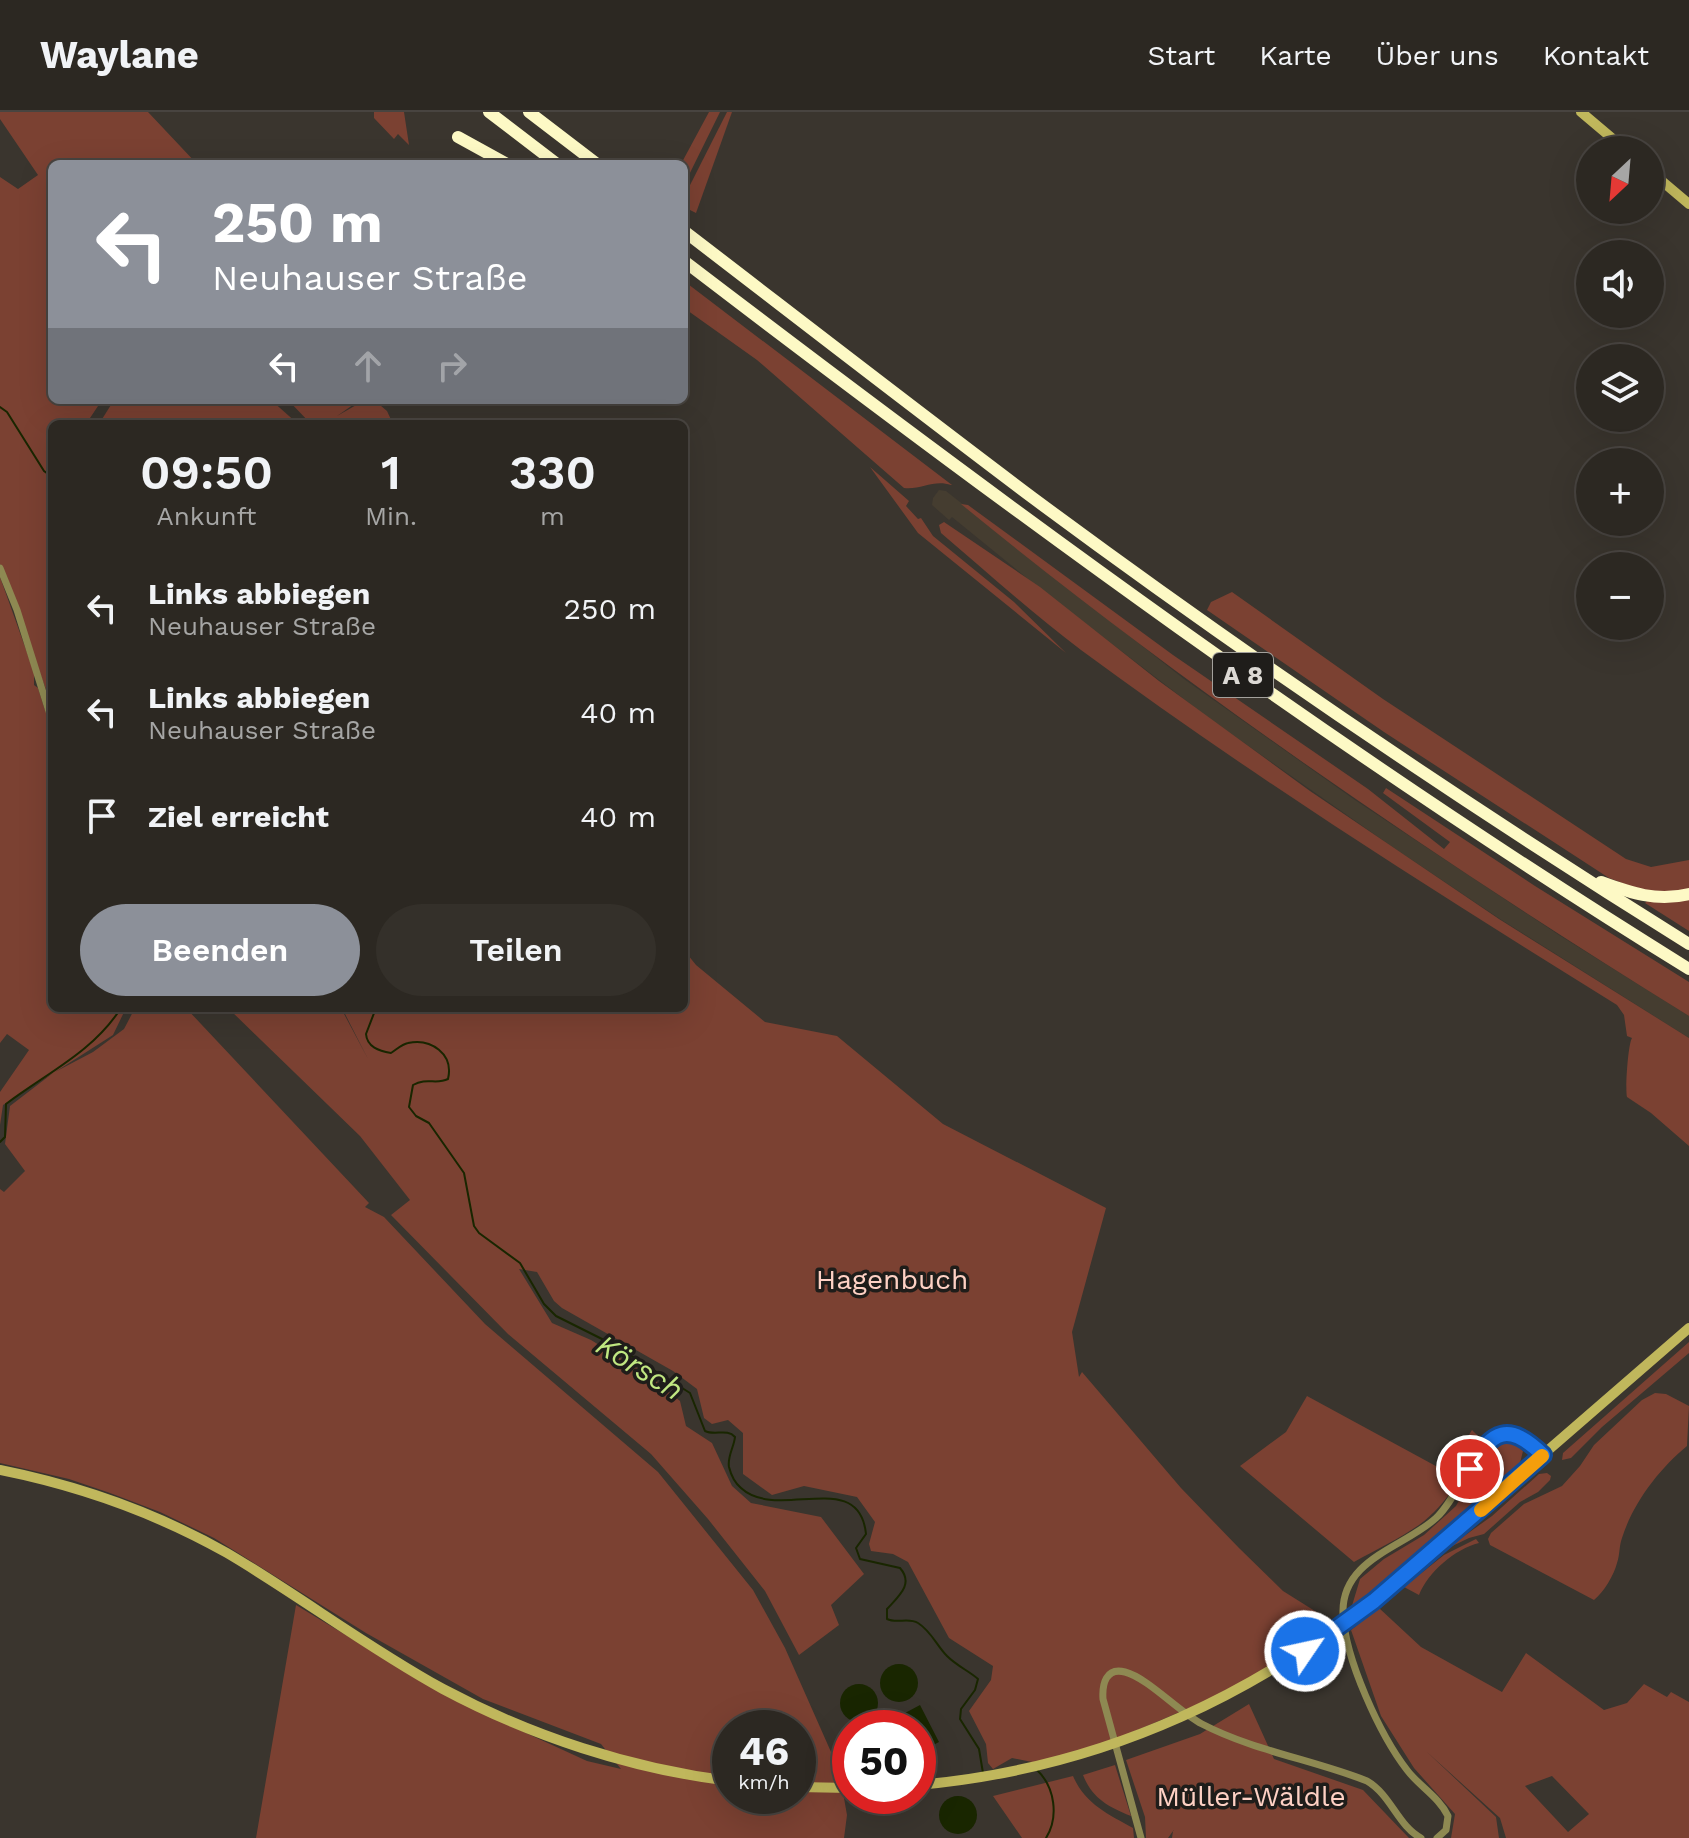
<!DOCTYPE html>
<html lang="de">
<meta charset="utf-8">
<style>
:root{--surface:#2c2822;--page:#34302a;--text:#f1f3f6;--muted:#a6a6a5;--line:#484440;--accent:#8c9099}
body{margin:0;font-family:"Work Sans",sans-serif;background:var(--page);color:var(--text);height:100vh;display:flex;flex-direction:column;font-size:30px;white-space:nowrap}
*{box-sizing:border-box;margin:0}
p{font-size:26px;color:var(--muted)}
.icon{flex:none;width:44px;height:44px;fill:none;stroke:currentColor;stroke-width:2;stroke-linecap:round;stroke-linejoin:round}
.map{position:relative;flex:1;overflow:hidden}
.details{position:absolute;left:48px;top:308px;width:640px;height:592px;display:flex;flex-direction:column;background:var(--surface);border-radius:12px;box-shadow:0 8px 32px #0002,0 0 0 2px var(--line)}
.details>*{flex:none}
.top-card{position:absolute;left:48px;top:48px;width:640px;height:244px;border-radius:12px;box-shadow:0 8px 32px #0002,0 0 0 2px var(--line);background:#8c9099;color:#fff;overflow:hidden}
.needle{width:52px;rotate:206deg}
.buttons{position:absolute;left:1576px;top:24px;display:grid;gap:16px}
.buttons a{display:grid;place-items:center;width:88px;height:88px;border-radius:50%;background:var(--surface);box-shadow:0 8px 32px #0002,0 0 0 2px var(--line);font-size:40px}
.speed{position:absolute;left:712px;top:1598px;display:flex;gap:16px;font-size:40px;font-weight:700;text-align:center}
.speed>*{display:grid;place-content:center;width:104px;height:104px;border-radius:50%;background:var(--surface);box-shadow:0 8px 32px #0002,0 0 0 2px var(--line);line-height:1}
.speed small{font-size:20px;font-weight:400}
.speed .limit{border:12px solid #d22;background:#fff;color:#111}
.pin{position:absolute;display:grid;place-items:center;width:68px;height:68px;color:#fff;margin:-34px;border:4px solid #fff;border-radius:50%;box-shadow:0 2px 8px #0007}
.me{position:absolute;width:88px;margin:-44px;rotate:56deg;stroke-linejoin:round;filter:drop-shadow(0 0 6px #0008)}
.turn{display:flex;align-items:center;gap:28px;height:168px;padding:0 32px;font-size:36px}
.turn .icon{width:104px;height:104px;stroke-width:2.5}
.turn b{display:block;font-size:56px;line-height:68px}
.lanes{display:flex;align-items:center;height:76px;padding:0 32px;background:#0003;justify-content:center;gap:40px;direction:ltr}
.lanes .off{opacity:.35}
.eta{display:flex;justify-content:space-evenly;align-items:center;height:136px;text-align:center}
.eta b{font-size:48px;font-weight:600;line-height:56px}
.action{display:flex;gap:16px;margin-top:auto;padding:16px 32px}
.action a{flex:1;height:92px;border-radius:48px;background:var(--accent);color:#fff;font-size:32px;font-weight:600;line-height:92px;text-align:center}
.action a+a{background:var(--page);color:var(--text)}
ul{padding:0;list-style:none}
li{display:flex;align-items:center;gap:24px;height:104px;padding:0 32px}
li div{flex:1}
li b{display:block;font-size:30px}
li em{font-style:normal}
header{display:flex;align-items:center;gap:48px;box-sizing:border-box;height:112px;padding:0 40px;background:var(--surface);border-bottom:2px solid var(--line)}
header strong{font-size:38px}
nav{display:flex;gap:44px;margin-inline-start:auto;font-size:28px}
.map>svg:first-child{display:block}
.built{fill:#453d30}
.green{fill:#7b4132;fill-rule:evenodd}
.water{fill:#192600}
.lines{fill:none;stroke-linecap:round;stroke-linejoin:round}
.stream{stroke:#192600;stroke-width:2}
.minor{stroke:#8e8952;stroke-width:7}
.secondary{stroke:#c0b75c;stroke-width:10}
.motorway{stroke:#fdf9c5;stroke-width:12}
.secondary-bridge{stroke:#c0b75c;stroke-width:10}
.route-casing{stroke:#114b97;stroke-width:20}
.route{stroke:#1a73e8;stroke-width:14}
.slow{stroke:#f59e0b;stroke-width:14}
.labels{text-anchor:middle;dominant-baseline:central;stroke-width:7;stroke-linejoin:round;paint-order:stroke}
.shield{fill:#1f1d1a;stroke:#a3a19c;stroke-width:2}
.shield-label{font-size:26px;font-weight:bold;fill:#dcd9d4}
.park-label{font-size:28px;fill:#fed1c4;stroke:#1f1d1a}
.water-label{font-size:30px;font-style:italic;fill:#c0e781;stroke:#1f1d1a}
</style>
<header>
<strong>Waylane</strong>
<nav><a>Start</a><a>Karte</a><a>Über uns</a><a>Kontakt</a></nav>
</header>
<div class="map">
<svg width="1689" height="1726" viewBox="0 0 1689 1726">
<rect width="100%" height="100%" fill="#3a352e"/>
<path class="built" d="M939 378 946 379 1184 567 1355 688 1559 823 1689 904V926L1500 807 1391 734 1210 607 1039 476 952 405 949 408 932 393 933 386Z"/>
<g class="green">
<path d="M0 0H148L197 52H52V288H102L86 312H52V594L0 452V65L18 77 38 63 0 7Z"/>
<path d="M374 0H404L409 33 398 22 394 27 374 6Z"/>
<path d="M709 0H720L684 73V52H681Z"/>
<path d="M727 0H732L696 101 684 95V85Z"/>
<path d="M684 169 952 373H951C934 367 921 378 904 376L757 248 684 196Z"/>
<path d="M114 288H271L298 312H99Z"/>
<path d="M288 288H360L337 304 365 288H374L387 299 393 312H311Z"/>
<path d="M870 355 909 389 906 394 918 407 921 406 933 424 1014 490 1066 541 918 421Z"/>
<path d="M961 392 968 393 1173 543 1368 677 1444 737 1450 730 1383 681 1386 676 1535 774 1689 870V904C1435 747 1183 574 961 392Z"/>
<path d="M944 410 1040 475 1159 569 1310 679 1499 807 1689 926V1034L1651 1001 1627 985C1625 978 1628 932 1632 926L1627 924 1624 903 1617 893C1435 780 1253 665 1081 538 1033 502 987 460 941 421L939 413Z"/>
<path d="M0 465 34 560V573L38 576 52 620V896H126L113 923 55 960 93 940 124 917 135 896H186L369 1091 365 1095 384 1105 485 1212 658 1360 753 1478 785 1536 839 1658 847 1703 844 1726H256L296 1493 450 1586 587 1649 621 1657 601 1632 483 1587 366 1521 214 1426 160 1400 110 1381 69 1367 0 1351V1077L4 1080 25 1059 5 1032 10 994 53 961 3 993 0 1013V980L29 938 7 922 0 931ZM730 1616H798V1684H730Z"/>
<path d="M1232 480 1383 587 1626 747 1651 755 1689 748V778L1651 782 1609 766 1384 620 1207 498 1211 490Z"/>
<path d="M1689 786V819L1645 791 1647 789Z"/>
<path d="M684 838 696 853 765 910 837 924 943 1012 1106 1096 1072 1220 1079 1265 1082 1260 1181 1376 1239 1436 1283 1479 1334 1511 1281 1549 1222 1582 1093 1637 1042 1652 1012 1646 993 1657 988 1651 986 1632 969 1599 991 1568 993 1554 949 1526 908 1450 893 1442 871 1439 869 1432 875 1410 857 1385 804 1374 772 1383 743 1362V1321L728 1308 712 1312 704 1306 697 1277 673 1259 562 1196 554 1189 537 1160 519 1157 552 1211 591 1228 648 1263 680 1289 686 1314 712 1331 732 1374 751 1391 821 1405 864 1462 831 1493 839 1513 799 1543 765 1479 708 1407 651 1342 508 1222 391 1103 410 1088 360 1024 228 896H334L343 900 368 947 342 896H684Z"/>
<path d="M1689 1230V1241L1602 1315 1571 1346 1562 1348 1563 1341Z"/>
<path d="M1655 1281 1666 1282 1689 1294 1687 1334C1659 1357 1633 1391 1622 1426 1619 1434 1620 1442 1617 1451 1614 1463 1604 1480 1594 1488L1490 1433 1488 1427 1491 1421 1524 1392 1562 1374 1580 1354 1594 1333 1642 1288Z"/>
<path d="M1307 1284 1456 1365C1467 1347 1460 1336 1472 1318L1482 1328C1465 1359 1448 1392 1419 1413 1399 1427 1375 1438 1354 1450L1240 1354 1286 1320Z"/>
<path d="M1505 1329 1513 1330 1523 1339 1520 1351 1439 1424 1351 1497 1360 1467 1384 1447 1424 1423 1456 1394 1484 1343 1496 1331Z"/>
<path d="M1547 1361 1551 1364 1550 1368 1538 1380 1520 1390 1484 1422 1469 1426 1446 1437 1492 1404 1539 1362Z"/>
<path d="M1476 1427 1479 1431C1455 1437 1428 1460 1419 1483L1404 1475 1444 1443Z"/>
<path d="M1379 1496 1421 1535 1502 1580 1526 1541 1604 1598 1627 1591 1644 1572 1667 1585 1671 1580 1689 1590V1726H1506L1500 1706 1427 1640 1496 1705 1499 1726H1451L1455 1702 1414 1656 1381 1604 1351 1518ZM1552 1664 1589 1702 1568 1720 1525 1674Z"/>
<path d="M1249 1592 1274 1647 1363 1678 1409 1726H1172L1173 1719 1178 1712 1168 1726H1146L1145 1705 1126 1648 1200 1622Z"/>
<path d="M1115 1653 1131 1704C1108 1695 1092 1686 1083 1663Z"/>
<path d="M1073 1664C1085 1692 1108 1702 1133 1716L1134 1726H1022L993 1684Z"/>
</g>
<g class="water">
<circle cx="899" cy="1571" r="19"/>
<circle cx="859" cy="1591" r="19"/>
<path d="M920 1593 939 1630 918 1641V1616H877Z"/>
<circle cx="958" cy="1703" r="19"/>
</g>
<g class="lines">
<g class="stream">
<path d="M0 295 7 300 44 359 52 365"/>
<path d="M376 896 366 922C367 935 379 939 391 941 396 938 402 932 408 931 431 926 454 942 448 967 436 973 427 965 413 973L409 995 416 1004 429 1011 464 1061 474 1114 479 1121 520 1151 544 1192 556 1204 614 1233 690 1281 705 1319C715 1324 727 1316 735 1325 734 1335 727 1345 729 1355 731 1363 735 1371 741 1376 778 1410 859 1355 866 1422L856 1436 860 1447 900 1456C914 1472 899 1484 887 1497V1507C897 1512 908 1505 918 1511 931 1519 937 1534 947 1544 957 1554 969 1559 978 1567L975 1578 961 1597 960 1607 979 1637 983 1661"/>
<path d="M0 1030 5 1025 6 992C47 961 93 940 121 896"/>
<path d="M1037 1658C1055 1675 1059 1705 1046 1726"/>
</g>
<g class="minor">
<path d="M0 456 17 498 52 609"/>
<path d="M1141 1726 1103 1587C1102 1572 1106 1555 1125 1560 1148 1566 1179 1600 1202 1612 1254 1639 1314 1648 1367 1669 1391 1683 1398 1714 1421 1726"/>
<path d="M1437 1726 1446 1718 1448 1704C1439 1685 1419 1674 1407 1658 1380 1623 1345 1547 1343 1502 1341 1447 1403 1436 1436 1406 1457 1387 1476 1333 1496 1324 1516 1315 1530 1331 1543 1343"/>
</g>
<g class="secondary">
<path d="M1581 0 1626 38"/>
<path d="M1650 59 1689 92"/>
<path d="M0 1358C80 1374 156 1401 227 1441 300 1484 368 1536 443 1577 531 1624 631 1657 730 1669"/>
<path d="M1409 1459 1689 1216"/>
<path d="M798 1675 850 1676"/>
</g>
<g class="motorway">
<path d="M489 0 557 52"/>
<path d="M529 0 597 52"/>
<path d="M458 25 507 52"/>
<path d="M684 119C800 208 916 298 1033 386 1246 544 1465 692 1689 832"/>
<path d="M684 149C1010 398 1340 641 1689 857"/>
<path d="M1601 770C1631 781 1657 790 1689 782"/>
</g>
<path class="secondary-bridge" d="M918 1673C1108 1656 1265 1580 1409 1459"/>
</g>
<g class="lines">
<g class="route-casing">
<path id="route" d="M1305 1539 1374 1489 1543 1343C1509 1310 1492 1317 1470 1357"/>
</g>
<use href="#route" class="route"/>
<path class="slow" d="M1481 1398 1542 1344"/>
</g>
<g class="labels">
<rect class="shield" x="1213" y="541" width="60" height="44" rx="6"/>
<g class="shield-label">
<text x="1243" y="563">A 8</text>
</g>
<g class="park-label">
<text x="892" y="1167">Hagenbuch</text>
<text x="1251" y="1684">Müller-Wäldle</text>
</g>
<g class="water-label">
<text transform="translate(640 1255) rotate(32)">Körsch</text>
</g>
</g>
</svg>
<div class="buttons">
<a><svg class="needle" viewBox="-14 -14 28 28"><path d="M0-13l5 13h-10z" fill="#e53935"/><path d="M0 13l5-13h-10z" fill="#a6a6a5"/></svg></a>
<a><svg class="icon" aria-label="sound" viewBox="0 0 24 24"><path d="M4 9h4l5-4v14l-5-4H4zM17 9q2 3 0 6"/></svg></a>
<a><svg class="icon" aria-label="layers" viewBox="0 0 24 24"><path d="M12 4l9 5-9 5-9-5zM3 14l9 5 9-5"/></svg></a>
<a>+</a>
<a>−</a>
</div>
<div class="speed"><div>46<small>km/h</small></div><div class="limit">50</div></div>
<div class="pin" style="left:1470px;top:1357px;background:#d93025"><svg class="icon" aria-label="arrive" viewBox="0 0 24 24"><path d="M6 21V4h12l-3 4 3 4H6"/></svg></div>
<svg class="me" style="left:1305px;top:1539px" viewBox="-20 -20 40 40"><circle r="17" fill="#1a73e8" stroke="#fff" stroke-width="3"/><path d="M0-11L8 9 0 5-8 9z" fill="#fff"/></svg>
<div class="top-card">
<div class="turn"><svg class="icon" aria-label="left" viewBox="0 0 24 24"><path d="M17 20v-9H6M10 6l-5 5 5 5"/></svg><div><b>250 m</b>Neuhauser Straße</div></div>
<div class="lanes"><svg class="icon" aria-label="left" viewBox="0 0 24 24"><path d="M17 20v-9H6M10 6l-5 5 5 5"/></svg><svg class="icon off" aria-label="ahead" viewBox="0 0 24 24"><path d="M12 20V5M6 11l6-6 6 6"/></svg><svg class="icon off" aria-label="right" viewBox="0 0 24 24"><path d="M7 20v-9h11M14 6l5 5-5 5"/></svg></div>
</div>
<section class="details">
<div class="eta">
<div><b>09:50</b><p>Ankunft</p></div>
<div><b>1</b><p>Min.</p></div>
<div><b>330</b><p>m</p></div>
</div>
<ul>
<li><svg class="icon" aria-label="left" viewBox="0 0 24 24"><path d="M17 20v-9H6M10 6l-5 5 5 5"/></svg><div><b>Links abbiegen</b><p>Neuhauser Straße</p></div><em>250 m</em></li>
<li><svg class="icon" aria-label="left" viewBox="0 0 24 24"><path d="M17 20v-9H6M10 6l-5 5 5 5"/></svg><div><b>Links abbiegen</b><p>Neuhauser Straße</p></div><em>40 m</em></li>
<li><svg class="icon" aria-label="arrive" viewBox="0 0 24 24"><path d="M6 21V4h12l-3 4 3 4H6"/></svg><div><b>Ziel erreicht</b></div><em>40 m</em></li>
</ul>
<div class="action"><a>Beenden</a><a>Teilen</a></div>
</section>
</div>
